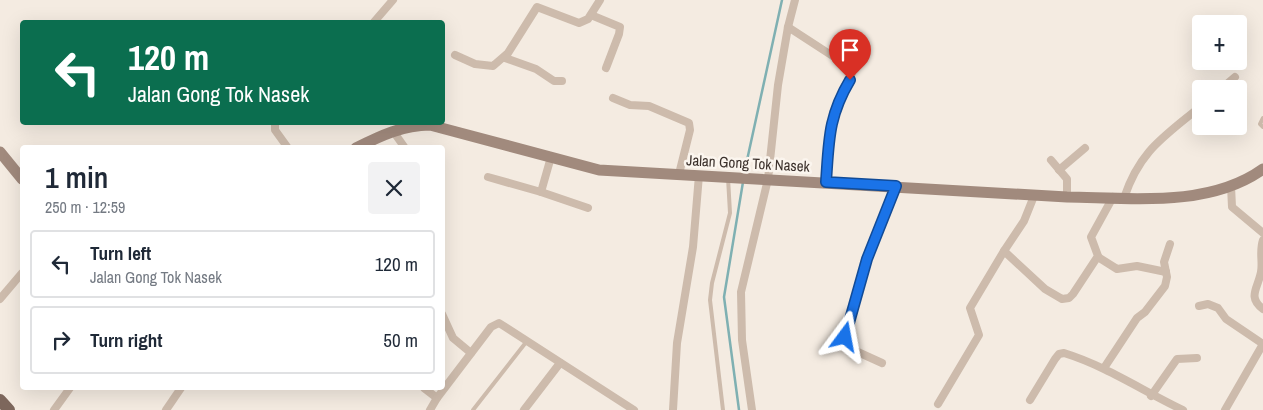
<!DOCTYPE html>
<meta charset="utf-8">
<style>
:root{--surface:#fff;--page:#f2f2f3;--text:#1f2937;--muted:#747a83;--line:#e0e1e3}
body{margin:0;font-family:"Archivo Narrow",sans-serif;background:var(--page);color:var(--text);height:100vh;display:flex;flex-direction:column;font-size:19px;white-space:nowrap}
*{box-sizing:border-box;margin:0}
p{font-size:16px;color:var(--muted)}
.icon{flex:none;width:28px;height:28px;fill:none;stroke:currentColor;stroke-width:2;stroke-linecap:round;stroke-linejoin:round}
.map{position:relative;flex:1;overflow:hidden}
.drawer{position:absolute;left:20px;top:145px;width:425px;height:245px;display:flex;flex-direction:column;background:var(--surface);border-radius:5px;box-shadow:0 5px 20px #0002}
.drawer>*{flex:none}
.hud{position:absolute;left:20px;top:20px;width:425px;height:105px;border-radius:5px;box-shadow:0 5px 20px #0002;background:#0b6e4f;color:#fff;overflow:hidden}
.buttons{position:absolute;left:1192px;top:15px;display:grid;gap:10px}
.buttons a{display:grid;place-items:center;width:55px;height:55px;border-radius:5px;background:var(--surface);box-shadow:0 5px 20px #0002;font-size:25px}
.pin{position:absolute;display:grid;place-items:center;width:42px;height:42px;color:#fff;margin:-51px -21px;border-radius:50% 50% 50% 0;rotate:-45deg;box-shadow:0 0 5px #0007}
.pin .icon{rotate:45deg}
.me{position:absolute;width:55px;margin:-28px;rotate:13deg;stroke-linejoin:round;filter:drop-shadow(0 0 4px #0008)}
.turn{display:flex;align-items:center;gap:18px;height:105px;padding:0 25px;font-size:22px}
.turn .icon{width:65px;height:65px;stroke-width:2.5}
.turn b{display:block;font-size:35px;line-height:42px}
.round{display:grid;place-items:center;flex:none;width:52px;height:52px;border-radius:5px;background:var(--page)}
.overview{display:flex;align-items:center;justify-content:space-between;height:85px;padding:0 25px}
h1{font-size:30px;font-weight:600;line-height:38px}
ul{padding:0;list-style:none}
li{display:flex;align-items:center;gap:15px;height:68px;margin:0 10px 8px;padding:0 15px;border:2px solid var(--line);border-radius:5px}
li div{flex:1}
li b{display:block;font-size:19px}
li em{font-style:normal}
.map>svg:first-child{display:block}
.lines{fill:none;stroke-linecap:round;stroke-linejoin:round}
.stream{stroke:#7fb0b2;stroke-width:2.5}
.lane{stroke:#cdbbac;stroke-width:4}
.street{stroke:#cdbbac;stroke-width:8}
.secondary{stroke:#a18a7d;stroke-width:11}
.primary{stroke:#7d675c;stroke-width:12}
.route-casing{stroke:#114b97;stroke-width:12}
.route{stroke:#1a73e8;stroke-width:9}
.labels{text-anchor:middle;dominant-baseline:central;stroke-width:5;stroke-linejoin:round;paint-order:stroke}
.street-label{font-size:15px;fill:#3b302b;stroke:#fbf5ee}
</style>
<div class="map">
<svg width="1263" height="410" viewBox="0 0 1263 410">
<rect width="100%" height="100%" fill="#f4ebe1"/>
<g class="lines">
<g class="stream">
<path d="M744 174 782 0"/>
<path d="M739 410 724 297 743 182"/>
</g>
<g class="lane">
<path d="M1263 118 1260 124 1263 127"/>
<path d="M473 410 527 341"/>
<path d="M723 410 710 300 712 283 730 213 728 178"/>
</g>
<g class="street">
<path d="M591 15 620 27 619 34 606 68"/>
<path d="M374 22 393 0"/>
<path d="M788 27 848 66 852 73 831 122 826 182"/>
<path d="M455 55 475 64 493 66 508 53 537 7 579 23 588 19 600 0"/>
<path d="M505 58 536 69 554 81H562"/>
<path d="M1221 89 1235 77"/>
<path d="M613 98 630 105 649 106 689 123 690 130 679 174"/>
<path d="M275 122V130L288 148"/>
<path d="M393 131 405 148"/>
<path d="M551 157 541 192 588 208"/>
<path d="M1051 160 1067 179V197"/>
<path d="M1059 170 1085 148"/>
<path d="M488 177 541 192"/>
<path d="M1231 186 1232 207 1263 233"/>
<path d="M1034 196 1024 221 1004 251 1045 289 1062 299 1069 298 1073 294 1098 256 1091 237 1113 197"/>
<path d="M1124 198C1140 150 1164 137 1201 106"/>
<path d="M1263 240C1259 252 1263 261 1261 272 1258 288 1247 297 1263 309"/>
<path d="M1098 257 1117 269 1137 266 1166 272"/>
<path d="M0 299 22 273"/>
<path d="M1199 306 1208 304 1218 308 1226 319 1263 344 1225 410"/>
<path d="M442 314 453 338 471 353"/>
<path d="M882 363 849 348 845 337 867 259 896 186"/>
<path d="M1104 368 1137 318 1145 312 1165 286 1167 277 1164 262 1170 244"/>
<path d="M424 388 437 398"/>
<path d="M1151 396 1177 359 1197 358"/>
<path d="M1030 400 1055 359 1059 354 1064 353C1106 366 1143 391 1183 410"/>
<path d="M938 404 979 335 970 308 1004 251"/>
<path d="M54 410 70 388"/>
<path d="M166 410 181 388"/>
<path d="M430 410 437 398 491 327 499 323 634 410"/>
<path d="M524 410 560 363"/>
<path d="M673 410 677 343 693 247 699 175"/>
<path d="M752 410 742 340 741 292 768 179 778 85 788 27 795 0"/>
</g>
<g class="secondary">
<path d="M356 148C380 136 403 125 430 125L599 170 1067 197C1130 198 1209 208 1263 169"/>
<path d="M0 152 22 179"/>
</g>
<path class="primary" d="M0 400 9 410"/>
</g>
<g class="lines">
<g class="route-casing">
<path id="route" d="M845 337 867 259 896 186 826 182C829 141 828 117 850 80"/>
</g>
<use href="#route" class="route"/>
</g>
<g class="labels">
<g class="street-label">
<text transform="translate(748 163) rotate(3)">Jalan Gong Tok Nasek</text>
</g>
</g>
</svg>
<div class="buttons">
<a>+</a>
<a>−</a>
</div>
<div class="pin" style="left:850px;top:80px;background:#d93025"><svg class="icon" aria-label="arrive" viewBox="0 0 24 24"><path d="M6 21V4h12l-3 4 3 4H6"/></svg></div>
<svg class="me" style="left:845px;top:337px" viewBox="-20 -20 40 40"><path d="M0-17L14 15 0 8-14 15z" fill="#1a73e8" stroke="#fff" stroke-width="4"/></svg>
<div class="hud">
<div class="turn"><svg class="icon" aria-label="left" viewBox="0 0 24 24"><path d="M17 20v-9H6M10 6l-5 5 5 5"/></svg><div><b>120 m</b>Jalan Gong Tok Nasek</div></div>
</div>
<section class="drawer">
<div class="overview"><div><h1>1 min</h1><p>250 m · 12:59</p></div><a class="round"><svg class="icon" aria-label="close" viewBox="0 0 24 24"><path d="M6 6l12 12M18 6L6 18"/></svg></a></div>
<ul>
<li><svg class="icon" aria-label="left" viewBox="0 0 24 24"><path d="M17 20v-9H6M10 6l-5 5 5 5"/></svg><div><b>Turn left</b><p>Jalan Gong Tok Nasek</p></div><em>120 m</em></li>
<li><svg class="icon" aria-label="right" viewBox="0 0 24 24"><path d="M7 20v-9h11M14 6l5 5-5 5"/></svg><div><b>Turn right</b></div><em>50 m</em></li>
</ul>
</section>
</div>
